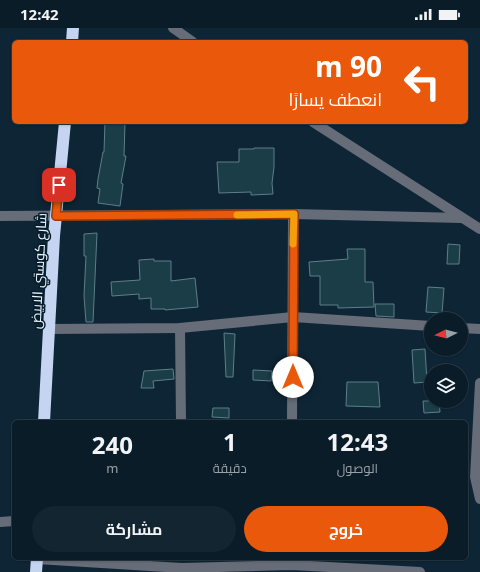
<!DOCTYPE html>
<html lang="ar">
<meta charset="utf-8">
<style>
:root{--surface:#0a1c28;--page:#132530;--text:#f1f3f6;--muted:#99a1a8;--line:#2a3a45;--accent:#ea580c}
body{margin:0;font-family:"Noto Sans",Cairo,sans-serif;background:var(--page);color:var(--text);direction:rtl;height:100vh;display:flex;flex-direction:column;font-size:15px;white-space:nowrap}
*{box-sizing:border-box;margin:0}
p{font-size:13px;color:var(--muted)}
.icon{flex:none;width:22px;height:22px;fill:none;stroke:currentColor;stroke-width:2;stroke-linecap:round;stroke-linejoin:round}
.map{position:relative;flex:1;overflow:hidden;direction:ltr}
.panel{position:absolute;left:12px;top:392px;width:456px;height:140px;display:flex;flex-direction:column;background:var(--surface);border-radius:6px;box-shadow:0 1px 3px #0004,0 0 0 1px var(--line);direction:rtl}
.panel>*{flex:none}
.top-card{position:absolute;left:12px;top:12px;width:456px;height:84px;border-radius:6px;box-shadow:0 1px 3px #0004,0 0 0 1px var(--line);direction:rtl;background:#ea580c;color:#fff;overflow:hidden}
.needle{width:26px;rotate:264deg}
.buttons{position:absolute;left:424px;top:284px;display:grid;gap:8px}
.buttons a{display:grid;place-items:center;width:44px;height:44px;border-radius:50%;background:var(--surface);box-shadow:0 1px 3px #0004,0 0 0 1px var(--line);font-size:20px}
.pin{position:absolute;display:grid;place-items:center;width:34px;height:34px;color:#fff;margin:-17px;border-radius:8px;box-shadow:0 2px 6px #0006}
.me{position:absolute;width:44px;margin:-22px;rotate:0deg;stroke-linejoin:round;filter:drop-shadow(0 0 3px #0008)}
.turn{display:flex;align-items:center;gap:14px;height:84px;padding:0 20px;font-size:18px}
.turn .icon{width:52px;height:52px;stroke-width:2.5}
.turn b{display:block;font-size:28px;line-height:34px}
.eta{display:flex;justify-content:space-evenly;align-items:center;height:68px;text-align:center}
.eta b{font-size:24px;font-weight:700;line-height:28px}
.primary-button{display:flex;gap:8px;margin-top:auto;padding:8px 20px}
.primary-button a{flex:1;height:46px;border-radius:24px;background:var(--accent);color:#fff;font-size:16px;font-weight:700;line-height:46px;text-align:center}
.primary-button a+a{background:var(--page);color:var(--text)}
.status{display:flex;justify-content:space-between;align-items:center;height:28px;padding:0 20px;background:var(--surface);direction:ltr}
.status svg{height:11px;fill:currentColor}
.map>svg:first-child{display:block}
.building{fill:#1a3d48;stroke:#5c7f8b}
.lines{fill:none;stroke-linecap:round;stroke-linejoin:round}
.minor{stroke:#666c78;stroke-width:10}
.highway{stroke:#c4d4f1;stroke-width:12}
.route-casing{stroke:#983908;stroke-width:10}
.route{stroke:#ea580c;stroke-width:7}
.slow{stroke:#f59e0b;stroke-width:7}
.labels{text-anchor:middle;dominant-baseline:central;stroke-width:3;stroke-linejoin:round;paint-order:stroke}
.street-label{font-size:14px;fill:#edf6fd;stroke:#051c2c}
</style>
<div class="status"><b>12:42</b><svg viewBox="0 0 49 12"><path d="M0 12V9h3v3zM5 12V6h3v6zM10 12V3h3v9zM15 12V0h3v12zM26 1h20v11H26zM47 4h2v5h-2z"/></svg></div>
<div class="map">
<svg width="480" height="544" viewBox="0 0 480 544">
<rect width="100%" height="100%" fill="#0e2536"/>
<g class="building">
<path d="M105 94H125L124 128H126L121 155 123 156 120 178 98 175 100 161 97 160 98 151 103 124H104Z"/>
<path d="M254 120H274V139L272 155 273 166 251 167V164L219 165 217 134H239V121H254Z"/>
<path d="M97 205 93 294H86L84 268 86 228H84V206Z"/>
<path d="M448 216 460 217 459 236H447Z"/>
<path d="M347 221H365V254H373L374 279 338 280V277H320V248H310L309 234 348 231Z"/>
<path d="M154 231V233H171V253L195 250 198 279 165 282V281H151V270L139 271V266L112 268 111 254 140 252 139 232Z"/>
<path d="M428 259 444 260 442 285 426 284Z"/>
<path d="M375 276H394V289L376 288Z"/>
<path d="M224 305 235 306 233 349H226Z"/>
<path d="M425 321 427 354 414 355 412 322Z"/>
<path d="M173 341 174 351 153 353 154 360H141L144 343Z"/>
<path d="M253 342 272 343 271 353 253 352Z"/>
<path d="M347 354H378L380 379 346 378Z"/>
<path d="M423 373H439L440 384 424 385Z"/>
<path d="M213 380H229V390L212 389Z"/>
</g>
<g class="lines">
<g class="minor">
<path d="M173 0 193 14"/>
<path d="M313 94 480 201"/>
<path d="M0 188 293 186 462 190"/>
<path d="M180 300 181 394"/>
<path d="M461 300 480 301"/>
<path d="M50 301 180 300 293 289 431 298"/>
<path d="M480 355 475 449 480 471"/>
<path d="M292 394 293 186"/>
<path d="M0 494 14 493"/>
<path d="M37 531 182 540 292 537 420 544"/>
</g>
<g class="highway">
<path d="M72 14 73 0"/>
<path d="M44 394 54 208 65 94"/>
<path d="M36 544 37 530"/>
</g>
</g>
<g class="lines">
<g class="route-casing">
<path id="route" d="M59 157 56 188 294 186 293 349"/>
</g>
<use href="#route" class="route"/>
<path class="slow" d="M237 187 294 186 293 216"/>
</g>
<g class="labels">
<g class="street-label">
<text transform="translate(38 243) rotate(-87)">شارع كوستي الابيض</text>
</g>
</g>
</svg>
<div class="buttons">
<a><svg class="needle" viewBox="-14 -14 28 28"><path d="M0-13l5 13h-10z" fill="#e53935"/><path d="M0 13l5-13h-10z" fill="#99a1a8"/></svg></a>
<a><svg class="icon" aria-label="layers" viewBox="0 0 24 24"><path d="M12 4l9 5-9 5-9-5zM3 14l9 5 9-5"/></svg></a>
</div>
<div class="pin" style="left:59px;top:157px;background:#d93025"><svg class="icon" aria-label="arrive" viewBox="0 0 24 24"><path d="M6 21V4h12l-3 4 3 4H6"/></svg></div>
<svg class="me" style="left:293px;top:349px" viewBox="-20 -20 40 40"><circle r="19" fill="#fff"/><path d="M0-13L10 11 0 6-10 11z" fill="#ea580c"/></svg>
<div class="top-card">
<div class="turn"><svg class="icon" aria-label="left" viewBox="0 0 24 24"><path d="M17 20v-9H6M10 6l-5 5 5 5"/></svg><div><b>90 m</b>انعطف يسارًا</div></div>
</div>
<section class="panel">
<div class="eta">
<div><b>12:43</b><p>الوصول</p></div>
<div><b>1</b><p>دقيقة</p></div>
<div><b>240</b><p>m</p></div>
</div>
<div class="primary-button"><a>خروج</a><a>مشاركة</a></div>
</section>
</div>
